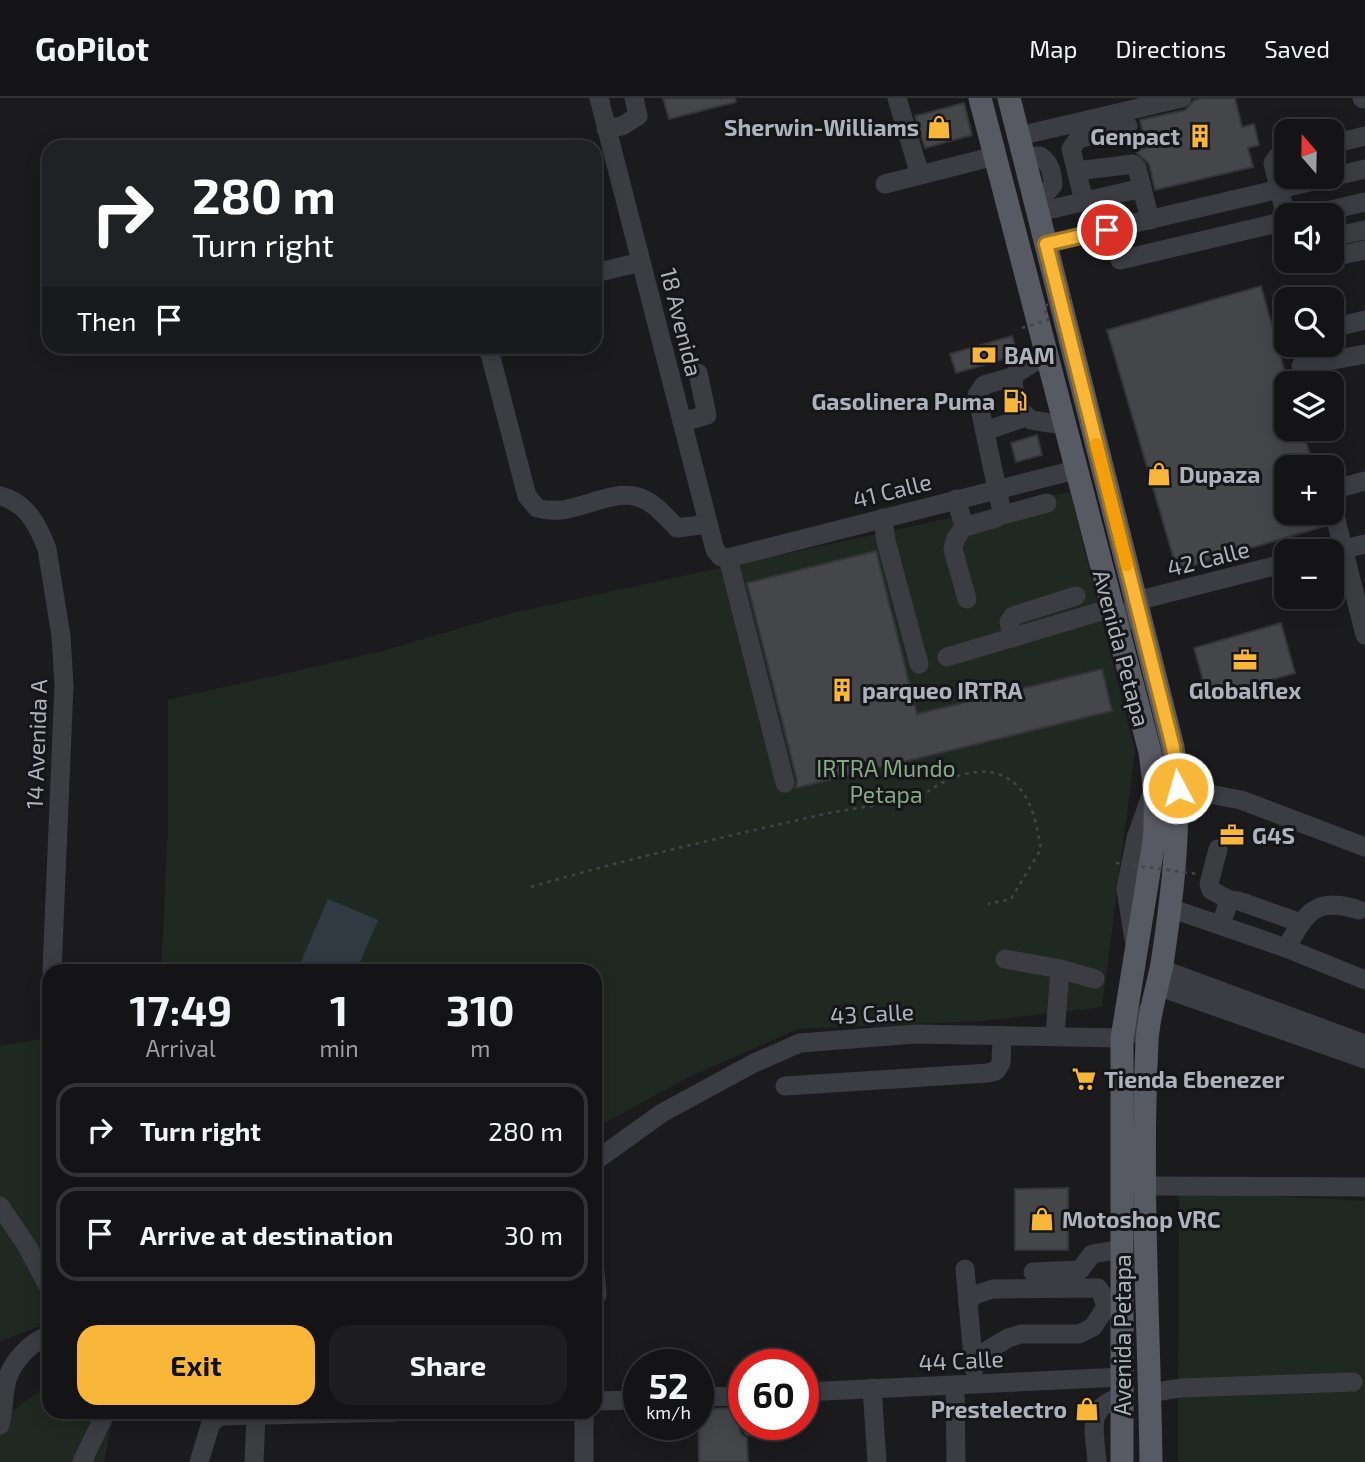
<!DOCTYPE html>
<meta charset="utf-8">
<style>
:root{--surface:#141416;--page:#1d1d1f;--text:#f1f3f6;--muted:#9d9ea1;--line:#333335;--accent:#f8b738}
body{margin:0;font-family:"Exo 2",sans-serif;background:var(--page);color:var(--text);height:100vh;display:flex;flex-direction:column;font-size:26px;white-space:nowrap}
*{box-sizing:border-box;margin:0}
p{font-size:23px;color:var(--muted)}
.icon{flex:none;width:38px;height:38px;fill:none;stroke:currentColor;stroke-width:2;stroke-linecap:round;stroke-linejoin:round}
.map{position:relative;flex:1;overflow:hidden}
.drawer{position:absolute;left:42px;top:866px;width:560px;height:455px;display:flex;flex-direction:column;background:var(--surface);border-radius:21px;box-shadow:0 4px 18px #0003,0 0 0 2px var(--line)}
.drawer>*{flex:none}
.guide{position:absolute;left:42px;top:42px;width:560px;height:214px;border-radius:21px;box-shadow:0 4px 18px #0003,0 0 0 2px var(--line);background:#202124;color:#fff;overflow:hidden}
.needle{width:46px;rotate:340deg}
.fabs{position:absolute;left:1274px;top:21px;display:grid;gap:14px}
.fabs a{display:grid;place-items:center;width:70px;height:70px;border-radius:14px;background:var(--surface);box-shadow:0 4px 18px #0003,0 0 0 2px var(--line);font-size:35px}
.speed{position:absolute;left:623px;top:1251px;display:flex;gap:14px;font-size:35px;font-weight:700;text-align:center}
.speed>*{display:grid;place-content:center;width:91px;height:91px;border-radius:50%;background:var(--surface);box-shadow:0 4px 18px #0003,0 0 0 2px var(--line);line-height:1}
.speed small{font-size:18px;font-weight:400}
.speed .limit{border:10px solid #d22;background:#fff;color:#111}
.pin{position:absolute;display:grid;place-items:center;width:60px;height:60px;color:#fff;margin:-30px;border:4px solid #fff;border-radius:50%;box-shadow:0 2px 7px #0007}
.me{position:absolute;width:77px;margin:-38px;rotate:354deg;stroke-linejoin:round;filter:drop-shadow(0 0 5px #0008)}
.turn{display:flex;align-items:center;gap:24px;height:147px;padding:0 35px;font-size:32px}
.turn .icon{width:91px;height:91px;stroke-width:2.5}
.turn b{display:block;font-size:49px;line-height:60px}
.then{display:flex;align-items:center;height:66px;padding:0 35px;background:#0003;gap:14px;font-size:26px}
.eta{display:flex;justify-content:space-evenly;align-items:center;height:119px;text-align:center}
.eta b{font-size:42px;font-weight:700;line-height:49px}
.button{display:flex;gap:14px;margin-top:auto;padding:14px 35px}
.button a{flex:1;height:80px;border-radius:21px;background:var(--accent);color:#111;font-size:28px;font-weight:700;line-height:80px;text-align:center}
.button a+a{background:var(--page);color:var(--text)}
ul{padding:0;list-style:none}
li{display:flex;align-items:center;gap:21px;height:94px;margin:0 14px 10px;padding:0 21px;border:4px solid var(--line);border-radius:21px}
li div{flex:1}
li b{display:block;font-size:26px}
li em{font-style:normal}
header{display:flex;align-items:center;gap:42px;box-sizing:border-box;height:98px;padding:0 35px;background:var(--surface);border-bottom:2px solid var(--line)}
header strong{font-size:33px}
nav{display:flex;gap:38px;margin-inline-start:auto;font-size:24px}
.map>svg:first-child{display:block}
.green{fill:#202921}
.water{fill:#303a42}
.building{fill:#45464a;stroke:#353539;stroke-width:2}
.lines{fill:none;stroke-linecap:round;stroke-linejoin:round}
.minor-tunnel{stroke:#38393d;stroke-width:19;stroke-dasharray:19 10;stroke-linecap:butt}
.path{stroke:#41444a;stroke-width:2.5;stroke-dasharray:3.5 5;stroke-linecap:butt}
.minor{stroke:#3c3d42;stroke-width:19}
.major{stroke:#575a62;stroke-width:23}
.path-bridge{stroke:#41444a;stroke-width:2.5;stroke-dasharray:3.5 5;stroke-linecap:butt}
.route-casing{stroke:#a17724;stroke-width:18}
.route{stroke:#f8b738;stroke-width:12}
.slow{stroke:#f59e0b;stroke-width:12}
.labels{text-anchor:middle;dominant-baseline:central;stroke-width:6;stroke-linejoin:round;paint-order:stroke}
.poi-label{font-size:23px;font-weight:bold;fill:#adb2bd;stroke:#161618;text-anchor:start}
.street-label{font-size:23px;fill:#adb2bd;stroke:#161618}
.park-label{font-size:23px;fill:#84a886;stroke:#161618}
</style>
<header>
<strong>GoPilot</strong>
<nav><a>Map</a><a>Directions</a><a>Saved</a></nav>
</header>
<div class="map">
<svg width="1365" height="1364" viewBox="0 0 1365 1364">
<rect width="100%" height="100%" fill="#1b1b1d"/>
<g class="green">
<path d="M1070 394 1135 653 1102 909 983 923 798 931 691 978 595 1030V873H161L168 732V602L383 553 512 515Z"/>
<path d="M49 940V1225L0 1243V948Z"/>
<path d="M1179 1093 1365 1103V1364H1178Z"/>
<path d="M49 1285V1314H101L112 1323 104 1364H0V1323Z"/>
</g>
<path class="water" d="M328 801 378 822 356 873H297Z"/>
<g class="building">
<path d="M663 0H735L736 4 669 21Z"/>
<path d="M1203 0H1235L1242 29 1254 26 1259 47 1248 50 1253 69 1155 92 1149 66 1135 53 1146 50 1140 22 1185 12 1194 2Z"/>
<path d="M964 5 972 37 925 50 915 18Z"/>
<path d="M1261 188 1288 285 1286 331H1302L1314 369H1286V415H1322L1325 428 1177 472 1107 232Z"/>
<path d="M1012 238 1018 257 956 275 950 256Z"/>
<path d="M1037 337 1042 357 1016 364 1011 345Z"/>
<path d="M876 453 917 616 1102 571 1112 613 796 690 797 682 747 485Z"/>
<path d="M1281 525 1295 575 1208 600 1194 550Z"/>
<path d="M1068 1090V1152H1015V1091Z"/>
<path d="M744 1310 739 1329 741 1336 747 1340 748 1364H699L698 1311Z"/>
</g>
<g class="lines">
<path class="minor-tunnel" d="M1013 288 1023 315"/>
<path class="path" d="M531 789C626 761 724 739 820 717 852 710 884 707 915 700 924 698 930 691 938 687 952 679 972 672 989 674 1029 680 1035 719 1041 751L1011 801 988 806"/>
<g class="minor">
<path d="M599 0 715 452 721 459 728 460 1075 372"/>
<path d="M897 0 920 77"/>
<path d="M1362 0 1363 1"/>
<path d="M606 31 622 28 638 18 634 0"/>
<path d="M1019 38 1182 0"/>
<path d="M1332 46 1365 38"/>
<path d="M1286 57 1277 59 1273 65 1286 119"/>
<path d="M1025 59 1040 58C1051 66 1052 74 1053 87L1048 93 1035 97"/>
<path d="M1077 73 1133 66 1137 70 1150 122"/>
<path d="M885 86 995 58"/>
<path d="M1084 103 1071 51 1078 41 1128 28"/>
<path d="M1039 114 1142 90"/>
<path d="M1309 117 1365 104"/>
<path d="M1332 139 1365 132"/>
<path d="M1046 146 1365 71"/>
<path d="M1332 159 1365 152"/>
<path d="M1120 162 1286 123"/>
<path d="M1297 163 1303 166 1317 163"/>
<path d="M595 175 641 164"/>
<path d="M1332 230 1365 222"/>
<path d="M488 248 527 398 537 410C573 421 605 390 638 399 653 403 666 419 677 430L708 426"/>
<path d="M1301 268 1365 256"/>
<path d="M1013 288 1014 277 1045 257"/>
<path d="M1023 315 1031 322 1063 327"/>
<path d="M682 324 707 317 698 275"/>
<path d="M985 333 1026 319"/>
<path d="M1332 392 1365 383"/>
<path d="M0 398C26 404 38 427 47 451L61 538 64 587 52 873"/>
<path d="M956 401 962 421 968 428 996 420 1002 414 977 297 984 287 1012 279"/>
<path d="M1332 406 1365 537"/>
<path d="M999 418 1047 405"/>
<path d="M883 420 886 443 919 566"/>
<path d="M966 426 956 440 953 451 967 501"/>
<path d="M1332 454 1365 446"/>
<path d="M728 460 785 685"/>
<path d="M1118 535 1136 503 1286 465"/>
<path d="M1013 540 1009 524 1013 518 1076 498"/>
<path d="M947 559 1112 510"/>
<path d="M1178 690 1241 702 1365 749"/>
<path d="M1218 751 1209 786 1211 792 1229 802 1221 827"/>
<path d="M1229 802 1239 803 1301 825"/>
<path d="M1170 810 1286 850 1365 882"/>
<path d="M1134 842 1126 791 1136 740 1152 695"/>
<path d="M1286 850C1307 814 1315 798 1359 812"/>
<path d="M1005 861 1060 871 1055 938"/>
<path d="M1060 871 1095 881"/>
<path d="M1161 871 1365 946"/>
<path d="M1157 888 1365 961"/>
<path d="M785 988 988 975 996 973 1001 965 1002 938"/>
<path d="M595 1063 662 1015 754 965 800 945 915 936 1122 940 1142 930 1148 912"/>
<path d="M1145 1088 1365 1089"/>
<path d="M0 1108 27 1148 49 1190"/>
<path d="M965 1171 974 1271"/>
<path d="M595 1174 597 1197"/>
<path d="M1033 1174 1080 1172 1092 1156 1122 1151"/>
<path d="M968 1205 974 1197 993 1191 1098 1190 1102 1196 1106 1209 1093 1229 1079 1236H1021L1008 1240 973 1261"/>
<path d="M955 1287 956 1364"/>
<path d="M872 1290 877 1364"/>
<path d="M803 1294 1122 1279"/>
<path d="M1150 1295 1180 1290 1353 1284"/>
<path d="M698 1299 744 1298"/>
<path d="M595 1303 639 1302"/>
<path d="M584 1314V1364"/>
<path d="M751 1326V1329"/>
<path d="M0 1327C4 1312 3 1296 7 1282 12 1264 31 1243 49 1238"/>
<path d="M82 1364 106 1314"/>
<path d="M199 1364 211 1325 220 1318 395 1314"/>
<path d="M254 1364 256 1317"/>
<path d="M1097 1364C1095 1333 1084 1309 1122 1299"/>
</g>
<g class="major">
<path d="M980 0 1150 654C1154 684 1157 712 1154 743L1122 940V1364"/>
<path d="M1009 0 1173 649C1182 723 1173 793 1162 866 1157 892 1148 918 1147 944 1140 1084 1149 1224 1151 1364"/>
</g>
<g class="path-bridge">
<path d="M1022 230 1048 222 1044 208 1071 200"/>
<path d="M1116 765 1197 776"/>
</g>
</g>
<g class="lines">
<g class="route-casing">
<path id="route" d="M1107 132 1046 146 1173 649 1178 690"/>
</g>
<use href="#route" class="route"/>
<path class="slow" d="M1096 346 1127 467"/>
</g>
<defs>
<g id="shop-bare" transform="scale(1.89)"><path d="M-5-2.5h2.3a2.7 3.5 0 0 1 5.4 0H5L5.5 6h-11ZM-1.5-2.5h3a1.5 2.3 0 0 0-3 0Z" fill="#f8b738" stroke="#161618" stroke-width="2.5" paint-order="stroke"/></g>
<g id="building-bare" transform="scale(1.89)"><path d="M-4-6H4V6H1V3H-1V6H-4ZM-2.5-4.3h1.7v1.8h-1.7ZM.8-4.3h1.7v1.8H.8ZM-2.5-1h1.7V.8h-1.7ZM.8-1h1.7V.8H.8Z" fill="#f8b738" stroke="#161618" stroke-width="2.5" paint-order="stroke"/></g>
<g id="bank-bare" transform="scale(1.89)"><path d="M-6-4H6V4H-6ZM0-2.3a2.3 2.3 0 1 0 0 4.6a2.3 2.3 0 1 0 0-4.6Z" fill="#f8b738" stroke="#161618" stroke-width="2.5" paint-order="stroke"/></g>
<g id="fuel-bare" transform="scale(1.89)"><path d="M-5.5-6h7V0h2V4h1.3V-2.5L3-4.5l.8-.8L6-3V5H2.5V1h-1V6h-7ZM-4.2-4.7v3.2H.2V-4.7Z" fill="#f8b738" stroke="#161618" stroke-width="2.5" paint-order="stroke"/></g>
<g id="office-bare" transform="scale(1.89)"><path d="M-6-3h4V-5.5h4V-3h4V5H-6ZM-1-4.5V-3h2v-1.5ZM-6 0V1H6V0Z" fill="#f8b738" stroke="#161618" stroke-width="2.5" paint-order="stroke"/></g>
<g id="supermarket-bare" transform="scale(1.89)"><path d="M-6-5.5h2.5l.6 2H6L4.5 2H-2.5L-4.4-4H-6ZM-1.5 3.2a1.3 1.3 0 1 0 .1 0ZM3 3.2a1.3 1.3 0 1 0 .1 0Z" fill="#f8b738" stroke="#161618" stroke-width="2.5" paint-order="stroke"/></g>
</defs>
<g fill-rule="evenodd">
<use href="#shop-bare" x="939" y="29"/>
<use href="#building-bare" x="1200" y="38"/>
<use href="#bank-bare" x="984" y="257"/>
<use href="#fuel-bare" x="1015" y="303"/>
<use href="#shop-bare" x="1159" y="376"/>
<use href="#office-bare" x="1245" y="562"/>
<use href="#building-bare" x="842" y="592"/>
<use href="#office-bare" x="1232" y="737"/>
<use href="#supermarket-bare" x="1084" y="981"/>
<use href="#shop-bare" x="1042" y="1121"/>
<use href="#shop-bare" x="1087" y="1311"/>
</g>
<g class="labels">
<g class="poi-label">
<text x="919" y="29" text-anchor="end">Sherwin-Williams</text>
<text x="1180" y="38" text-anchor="end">Genpact</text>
<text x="1004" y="257">BAM</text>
<text x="995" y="303" text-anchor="end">Gasolinera Puma</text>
<text x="1179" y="376">Dupaza</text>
<text x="862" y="592">parqueo IRTRA</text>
<text x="1245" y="592" text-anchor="middle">Globalflex</text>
<text x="1252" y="737">G4S</text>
<text x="1104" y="981">Tienda Ebenezer</text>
<text x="1062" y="1121">Motoshop VRC</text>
<text x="1067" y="1311" text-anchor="end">Prestelectro</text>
</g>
<g class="street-label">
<text transform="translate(682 224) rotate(76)">18 Avenida</text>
<text transform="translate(892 392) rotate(-14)">41 Calle</text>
<text transform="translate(1208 460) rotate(-14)">42 Calle</text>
<text transform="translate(1122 550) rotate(75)">Avenida Petapa</text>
<text transform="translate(36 646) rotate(-88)">14 Avenida A</text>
<text transform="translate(872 915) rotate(-3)">43 Calle</text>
<text transform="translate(1122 1237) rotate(-90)">Avenida Petapa</text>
<text transform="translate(961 1262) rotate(-3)">44 Calle</text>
</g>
<g class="park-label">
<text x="886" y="670">IRTRA Mundo<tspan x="886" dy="26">Petapa</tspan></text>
</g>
</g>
</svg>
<div class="fabs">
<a><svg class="needle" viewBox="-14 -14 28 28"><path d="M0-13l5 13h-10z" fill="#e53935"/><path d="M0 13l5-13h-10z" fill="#9d9ea1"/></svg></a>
<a><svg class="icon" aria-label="sound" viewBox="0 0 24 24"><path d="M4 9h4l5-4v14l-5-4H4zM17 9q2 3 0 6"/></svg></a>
<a><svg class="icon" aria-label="search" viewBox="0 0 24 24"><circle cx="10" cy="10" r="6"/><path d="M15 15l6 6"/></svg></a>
<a><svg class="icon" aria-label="layers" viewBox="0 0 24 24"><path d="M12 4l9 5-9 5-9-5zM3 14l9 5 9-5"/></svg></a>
<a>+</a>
<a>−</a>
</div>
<div class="speed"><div>52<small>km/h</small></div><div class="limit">60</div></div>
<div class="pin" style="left:1107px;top:132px;background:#d93025"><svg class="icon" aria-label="arrive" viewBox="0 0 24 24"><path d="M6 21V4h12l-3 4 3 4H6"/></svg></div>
<svg class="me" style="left:1178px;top:690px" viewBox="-20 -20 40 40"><circle r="17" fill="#f8b738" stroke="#fff" stroke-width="3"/><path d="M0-11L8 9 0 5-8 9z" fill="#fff"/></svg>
<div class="guide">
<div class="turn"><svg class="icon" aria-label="right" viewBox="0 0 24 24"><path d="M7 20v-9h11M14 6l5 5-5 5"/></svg><div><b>280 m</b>Turn right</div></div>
<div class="then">Then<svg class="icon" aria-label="arrive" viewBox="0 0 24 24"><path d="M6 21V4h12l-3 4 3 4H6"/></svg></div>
</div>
<section class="drawer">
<div class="eta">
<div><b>17:49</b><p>Arrival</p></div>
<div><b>1</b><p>min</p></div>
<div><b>310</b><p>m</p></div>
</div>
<ul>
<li><svg class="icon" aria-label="right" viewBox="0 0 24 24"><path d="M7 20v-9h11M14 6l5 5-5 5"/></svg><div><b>Turn right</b></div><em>280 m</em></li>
<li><svg class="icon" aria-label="arrive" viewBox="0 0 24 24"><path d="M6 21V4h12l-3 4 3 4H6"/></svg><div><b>Arrive at destination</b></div><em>30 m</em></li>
</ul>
<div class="button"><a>Exit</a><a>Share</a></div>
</section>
</div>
